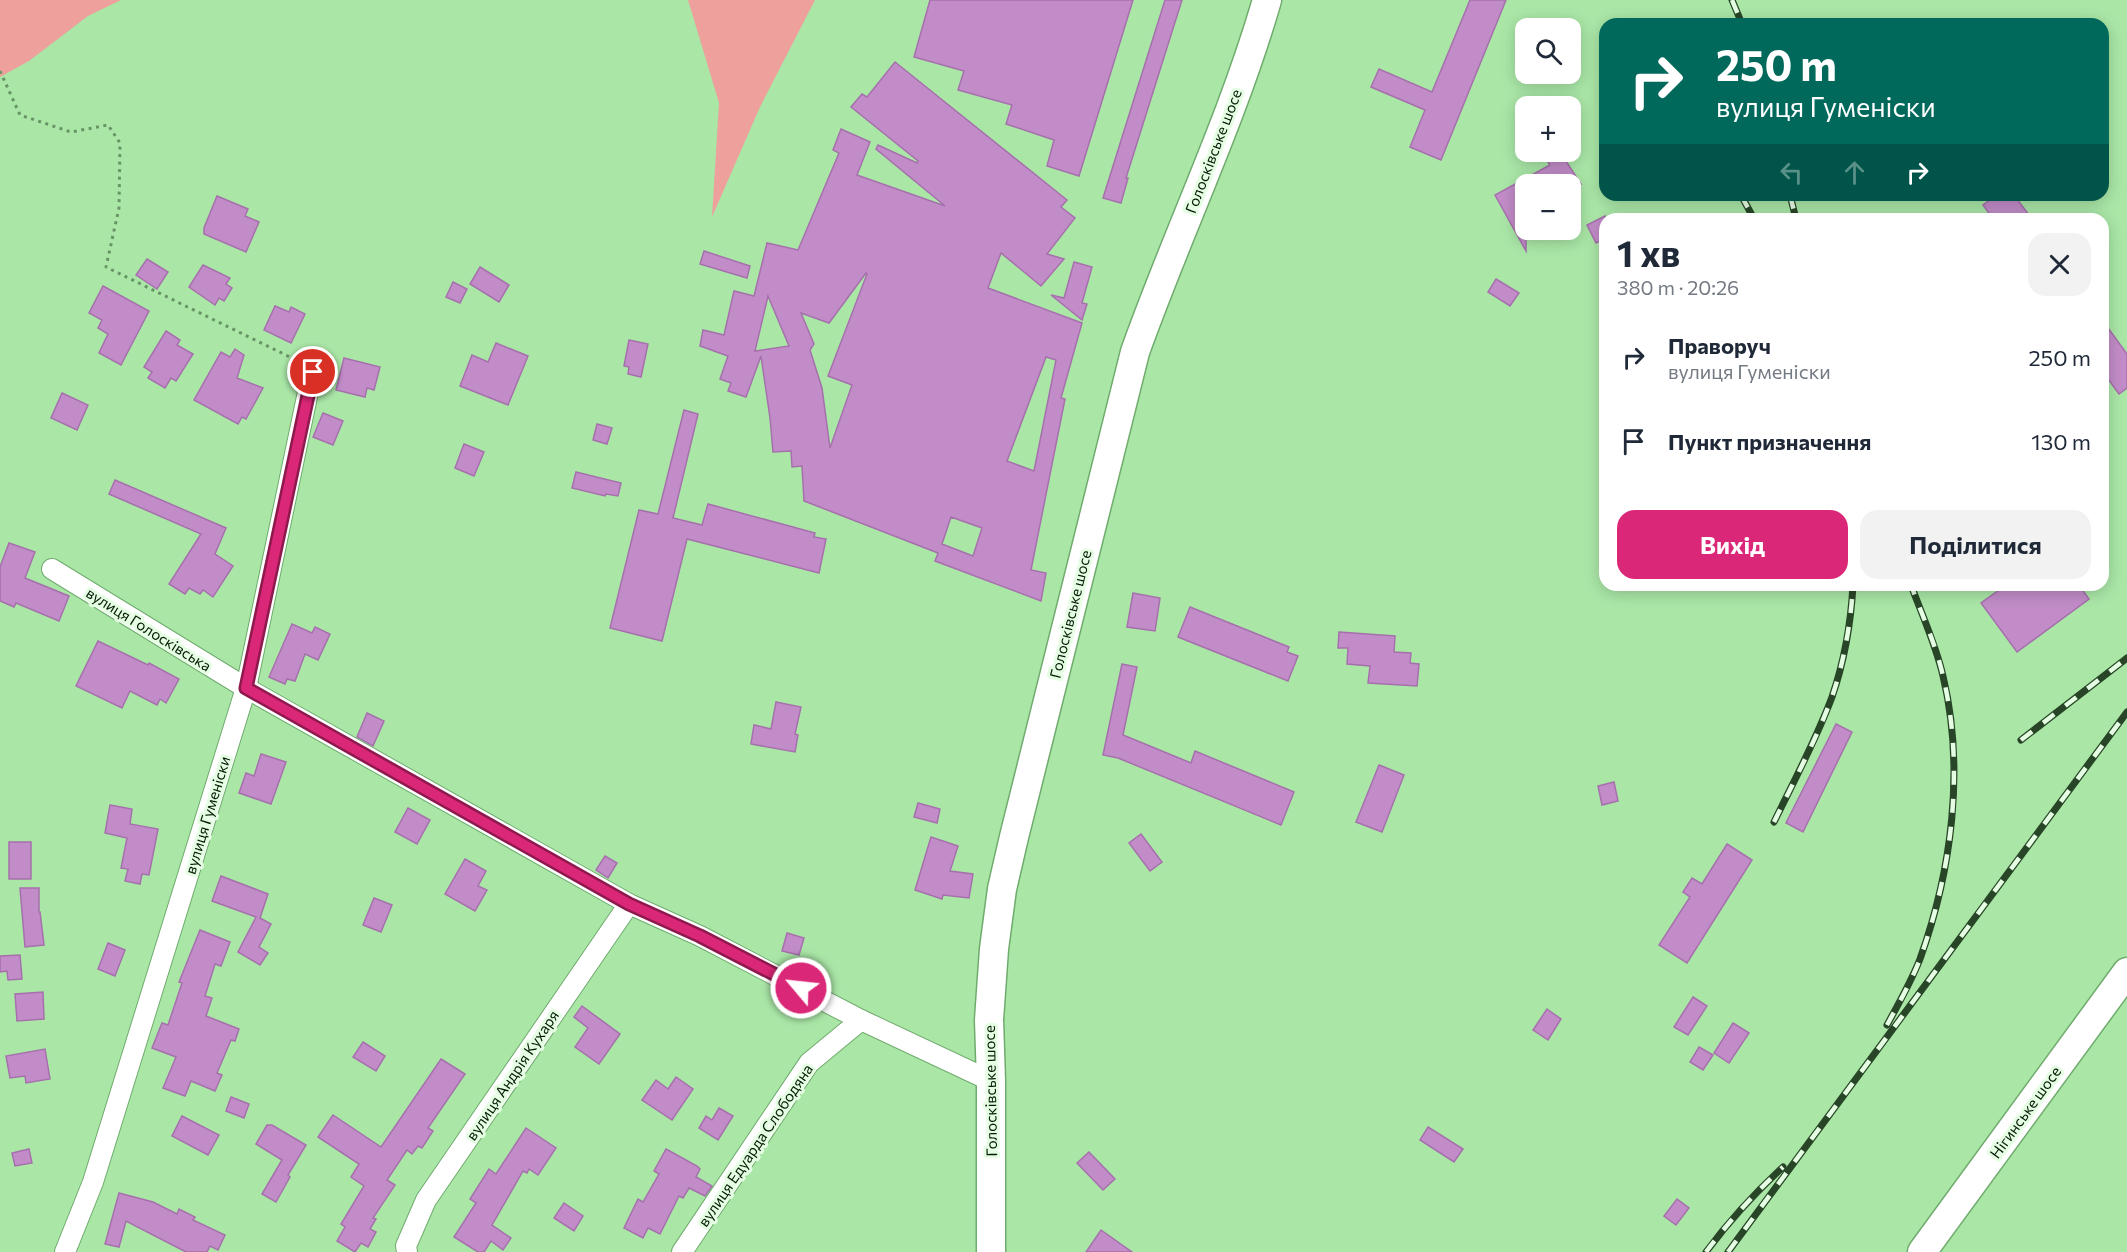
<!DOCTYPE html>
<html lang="uk">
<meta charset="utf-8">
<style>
:root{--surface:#fff;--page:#f2f2f3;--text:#1f2937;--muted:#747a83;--accent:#db2777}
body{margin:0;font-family:Commissioner,sans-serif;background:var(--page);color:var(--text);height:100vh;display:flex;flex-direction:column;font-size:22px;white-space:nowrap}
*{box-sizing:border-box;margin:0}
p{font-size:20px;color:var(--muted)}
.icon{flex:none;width:33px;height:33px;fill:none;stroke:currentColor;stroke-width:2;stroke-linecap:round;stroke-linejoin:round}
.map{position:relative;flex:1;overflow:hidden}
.side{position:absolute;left:1599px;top:213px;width:510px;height:378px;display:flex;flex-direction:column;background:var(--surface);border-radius:18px;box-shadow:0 3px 15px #0003}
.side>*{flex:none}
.banner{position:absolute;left:1599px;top:18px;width:510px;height:183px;border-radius:18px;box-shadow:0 3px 15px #0003;background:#00695c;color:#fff;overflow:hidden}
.fabs{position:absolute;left:1515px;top:18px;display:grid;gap:12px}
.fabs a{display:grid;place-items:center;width:66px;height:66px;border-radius:12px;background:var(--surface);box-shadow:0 3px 15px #0003;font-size:30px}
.pin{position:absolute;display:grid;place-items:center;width:51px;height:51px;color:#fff;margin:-26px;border:3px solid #fff;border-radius:50%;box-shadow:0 2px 6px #0007}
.me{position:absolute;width:66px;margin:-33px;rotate:298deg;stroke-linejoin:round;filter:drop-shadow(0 0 4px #0008)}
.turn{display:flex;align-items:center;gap:21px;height:126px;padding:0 18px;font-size:27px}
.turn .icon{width:78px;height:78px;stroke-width:2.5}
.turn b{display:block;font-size:42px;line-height:51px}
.lanes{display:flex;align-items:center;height:57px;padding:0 18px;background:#0003;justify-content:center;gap:30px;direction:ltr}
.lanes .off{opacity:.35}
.round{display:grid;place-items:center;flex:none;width:63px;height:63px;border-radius:18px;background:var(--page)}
.headline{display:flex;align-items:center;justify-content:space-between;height:102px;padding:0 18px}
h1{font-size:36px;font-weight:700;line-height:45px}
.cta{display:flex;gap:12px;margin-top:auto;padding:12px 18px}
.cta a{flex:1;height:69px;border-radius:18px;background:var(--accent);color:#fff;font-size:24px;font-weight:700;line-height:69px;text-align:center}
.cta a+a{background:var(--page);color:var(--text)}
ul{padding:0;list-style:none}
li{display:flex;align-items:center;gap:18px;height:84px;padding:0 18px}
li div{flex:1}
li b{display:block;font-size:22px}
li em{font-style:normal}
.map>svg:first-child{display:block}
.green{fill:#eda09c}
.building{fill:#c28cc8;stroke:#a670ac;stroke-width:1.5;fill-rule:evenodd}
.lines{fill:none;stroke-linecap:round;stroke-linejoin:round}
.street-casing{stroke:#70ab6e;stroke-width:22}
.secondary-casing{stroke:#70ab6e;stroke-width:31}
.path{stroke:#679465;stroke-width:3;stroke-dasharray:3 4.5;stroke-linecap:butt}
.street{stroke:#fff;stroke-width:20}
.secondary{stroke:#fff;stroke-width:28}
.rail-casing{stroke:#284627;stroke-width:7}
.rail{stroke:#e5fee3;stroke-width:4.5;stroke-dasharray:14;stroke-linecap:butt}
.route-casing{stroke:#8e194d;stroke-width:15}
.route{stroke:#db2777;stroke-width:10}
.labels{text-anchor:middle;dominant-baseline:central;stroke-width:6;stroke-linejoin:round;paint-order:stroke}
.street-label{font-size:15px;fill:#031903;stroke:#e5fee3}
</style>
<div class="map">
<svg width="2127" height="1252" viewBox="0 0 2127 1252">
<rect width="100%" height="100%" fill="#aae7a7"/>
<g class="green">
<path d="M0 0H121L88 16 29 61 0 77Z"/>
<path d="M688 0H815L760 107 712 217 719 103Z"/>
</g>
<g class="building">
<path d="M930 0H1133L1079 176 1047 166 1054 140 1006 124 1012 105 958 90 964 71 914 57Z"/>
<path d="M1165 0H1182L1126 178H1128L1121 203 1103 198Z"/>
<path d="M1470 0H1506L1441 160 1410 147 1425 110 1371 87 1379 69 1432 92Z"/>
<path d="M895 62 1067 200 1061 207 1075 218 1047 254 1064 259 1041 286 1001 253 988 288 1082 323 1061 398 1065 399 1031 570 1046 573 1041 601 935 561 938 553 804 501 802 466 792 467 791 451 773 452 770 418 761 356 746 397 728 391 731 383 720 379 728 356 700 346 703 330 724 335 734 291 754 296 767 243 798 250 839 153 833 150 841 129 870 142 857 175 945 206 876 149 878 145 917 163 918 161 851 107 862 94 867 97ZM866 273 867 274 828 376 852 385 830 448 822 388 810 350 814 344 801 313 829 323ZM768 296 789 346 755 351ZM1046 357 1056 360 1034 471 1007 461ZM951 517 982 528 973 556 942 544Z"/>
<path d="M1541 152H1560L1581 184H1526V251L1495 195 1550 165Z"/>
<path d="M1997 195H2014L2032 219H1993L1983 205Z"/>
<path d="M217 196 248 209 245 216 259 222 246 252 204 234V228Z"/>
<path d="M1605 216V239L1596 243 1587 225Z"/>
<path d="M704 251 750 266 747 278 700 264Z"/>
<path d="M147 259 168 272 157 289 136 275Z"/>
<path d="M1074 262 1092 267 1082 303 1087 304 1082 320 1051 295 1064 298Z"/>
<path d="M203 265 230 278 226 284 232 288 224 301 219 298 215 305 189 287Z"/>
<path d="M480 267 509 285 499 302 470 284Z"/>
<path d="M1496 279 1519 293 1510 306 1488 292Z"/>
<path d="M453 282 467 289 460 303 446 297Z"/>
<path d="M103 286 149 311 121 365 99 353 108 334 98 328 102 320 89 313Z"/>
<path d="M275 306 289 312 291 307 305 314 291 343 264 330Z"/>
<path d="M2103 321 2127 354V388L2119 394 2103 372Z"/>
<path d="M166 331 180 340 177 345 193 354 176 381 171 378 165 388 148 378 152 372 144 367Z"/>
<path d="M629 340 648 344 641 377 628 374 629 367 624 366Z"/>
<path d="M496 343 528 356 508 405 460 386 472 355 488 362Z"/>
<path d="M235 349 244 355 237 378 263 388 246 419 242 417 238 424 194 400 221 352 230 357Z"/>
<path d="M344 358 380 367 374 390 367 388 365 397 336 390Z"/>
<path d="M62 393 88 405 77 430 51 418Z"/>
<path d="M684 410 698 414 673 518 702 525 708 504 815 533 814 537 826 539 819 573 687 539 662 641 610 628 639 510 658 514Z"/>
<path d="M323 413 343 421 333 445 313 437Z"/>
<path d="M597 424 612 428 607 444 593 440Z"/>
<path d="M464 444 484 452 474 476 455 468Z"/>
<path d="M576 472 621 483 618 496 606 494 605 496 572 488Z"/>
<path d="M115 480 226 528 215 554 233 566 213 597 203 590 200 594 189 588 185 594 169 584 201 534 109 494Z"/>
<path d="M9 543 35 552 25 578 69 596 59 621 16 603 14 607 0 601V567Z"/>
<path d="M2006 585H2079L2089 599 2017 652 1981 603Z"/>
<path d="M1133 593 1160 598 1155 631 1127 627Z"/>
<path d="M1190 607 1289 647 1287 652 1298 656 1288 681 1178 637Z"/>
<path d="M292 624 312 633 315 627 330 634 318 660 305 654 295 681 287 679 285 684 269 677Z"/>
<path d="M1339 632 1395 636 1394 652 1411 653 1410 663 1419 664 1417 686 1368 683 1370 666 1347 664 1348 648H1338Z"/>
<path d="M98 641 148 665 149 663 179 679 166 703 160 699 157 705 130 691 122 708 76 686Z"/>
<path d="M1122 664 1137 667 1123 735 1191 763 1195 751 1294 792 1281 825 1118 758 1103 755Z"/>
<path d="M776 702 801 707 795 734 798 735 795 752 751 744 754 725 771 729Z"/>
<path d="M367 713 384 721 373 746 357 737Z"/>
<path d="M1836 724 1852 732 1803 832 1786 823Z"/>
<path d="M261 754 286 762 271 804 239 793 246 773 254 776Z"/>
<path d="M1379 765 1404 775 1382 832 1356 822Z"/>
<path d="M1614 782 1618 801 1602 805 1598 786Z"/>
<path d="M918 803 940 809 937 823 914 817Z"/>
<path d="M110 805 132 809 130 824 158 829 149 875 142 874 140 884 125 881 128 869 121 868 127 838 105 833Z"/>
<path d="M408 808 430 820 417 844 395 832Z"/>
<path d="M1141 834 1162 862 1150 871 1129 843Z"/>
<path d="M931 837 958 846 950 871 973 874 969 898 943 895 942 899 915 890Z"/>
<rect x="9" y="842" width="22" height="37"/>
<path d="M1727 844 1752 860 1687 963 1659 945 1690 897 1683 892 1692 878 1702 884Z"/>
<path d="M605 856 617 863 608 878 596 870Z"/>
<path d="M465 859 486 871 478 886 487 890 475 911 445 894Z"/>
<path d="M221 876 268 894 260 918 271 924 259 947 268 953 260 965 238 952 256 917 212 901Z"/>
<path d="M20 888H39V912H40L44 945 25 947Z"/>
<path d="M374 898 392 905 381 932 363 925Z"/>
<path d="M200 930 230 942 221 966 215 964 205 996 212 998 206 1016 239 1029 235 1041 231 1040 217 1073 222 1075 215 1091 191 1081 185 1096 163 1088 176 1057 152 1048 162 1023 168 1025 182 983 179 982Z"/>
<path d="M787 933 804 938 799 955 782 951Z"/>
<path d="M108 943 125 950 115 976 98 969Z"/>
<path d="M20 955 22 979 8 980 7 971 0 972V956Z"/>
<path d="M43 992 44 1019 17 1021 15 994Z"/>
<path d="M1693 997 1707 1006 1688 1035 1674 1027Z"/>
<path d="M582 1006 620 1034 599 1064 575 1047 588 1028 574 1017Z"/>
<path d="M1547 1009 1561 1019 1548 1040 1533 1030Z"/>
<path d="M1733 1023 1749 1033 1729 1063 1714 1053Z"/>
<path d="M363 1042 385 1056 376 1071 353 1057Z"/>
<path d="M1699 1047 1713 1055 1703 1070 1690 1062Z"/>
<path d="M45 1049 50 1079 26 1083 25 1076 10 1078 6 1056Z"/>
<path d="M441 1059 465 1074 428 1128 433 1131 422 1148 418 1146 412 1154 407 1150 387 1180 395 1185 373 1218 376 1219 370 1229 376 1232 368 1247 361 1243 355 1252 337 1241 345 1227 341 1224 364 1186 351 1177 359 1164 318 1137 333 1115 381 1147Z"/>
<path d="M676 1077 693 1089 672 1120 642 1100 656 1080 668 1089Z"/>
<path d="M231 1097 249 1104 244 1118 226 1111Z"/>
<path d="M719 1108 733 1116 718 1140 699 1128 706 1116 712 1120Z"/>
<path d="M182 1116 219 1135 208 1155 172 1136Z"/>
<path d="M267 1125H272L306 1145 288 1175 290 1177 276 1202 262 1194 282 1160 256 1144Z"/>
<path d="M1428 1127 1463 1149 1454 1162 1420 1140Z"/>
<path d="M526 1128 556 1148 538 1175 529 1169 527 1173 523 1171 492 1225 511 1238 503 1250 491 1241 484 1252H478L454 1237 476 1203 470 1199 489 1169 496 1174Z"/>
<path d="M29 1149 32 1163 15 1166 12 1153Z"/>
<path d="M666 1149 697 1166 700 1169 696 1177 712 1186 705 1196 689 1188 683 1198 679 1196 660 1234 648 1228 643 1238 624 1228 638 1199 643 1202 659 1174 654 1171Z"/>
<path d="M1089 1152 1115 1179 1103 1190 1077 1163Z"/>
<path d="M119 1193 153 1202 177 1214 179 1209 195 1217 193 1220 225 1235 218 1250 210 1246 207 1252H186L126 1221 119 1247 105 1244Z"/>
<path d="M1677 1199 1689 1208 1676 1225 1664 1216Z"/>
<path d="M564 1203 583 1216 574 1231 554 1218Z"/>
<path d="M1101 1230 1132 1252H1086Z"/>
</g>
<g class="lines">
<g class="street-casing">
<g id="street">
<path d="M52 569 246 688 629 904 700 936 861 1020 991 1081"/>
<path d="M65 1252 93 1182 246 688 313 368"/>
<path d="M407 1252 406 1246 426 1200 629 904"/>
<path d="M682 1252 809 1063 861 1020"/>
</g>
</g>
<g class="secondary-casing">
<g id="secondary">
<path d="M991 1252V1081L989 1020 994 949 1002 889 1014 837 1135 352C1177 234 1232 121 1267 0"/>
<path d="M1922 1252 2127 972"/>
</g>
</g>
<path class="path" d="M0 71 20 115 71 132 108 125 120 143 119 208 106 267 298 361"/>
<use href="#street" class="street"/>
<use href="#secondary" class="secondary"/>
<g class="rail-casing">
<g id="rail">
<path d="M1732 0 1742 24"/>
<path d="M1741 195 1754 219"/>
<path d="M1790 195 1796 219"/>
<path d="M2021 740 2127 658"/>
<path d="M1774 822C1794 781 1816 740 1832 697 1844 662 1851 622 1853 585"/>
<path d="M1887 1025C1899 1003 1911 982 1920 959 1952 870 1965 768 1943 676 1936 645 1922 615 1911 585"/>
<path d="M1706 1252C1729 1221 1755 1193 1783 1167"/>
<path d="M1728 1252 2127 712"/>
</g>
</g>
<use href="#rail" class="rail"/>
</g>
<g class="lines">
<g class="route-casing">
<path id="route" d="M313 372 246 688 629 904 700 936 801 988"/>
</g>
<use href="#route" class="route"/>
</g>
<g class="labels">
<g class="street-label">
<text transform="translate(1213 151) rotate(-69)">Голосківське шосе</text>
<text transform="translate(1070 614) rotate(-76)">Голосківське шосе</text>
<text transform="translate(149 629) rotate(32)">вулиця Голосківська</text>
<text transform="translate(207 815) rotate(-73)">вулиця Гуменіски</text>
<text transform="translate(512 1075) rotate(-56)">вулиця Андрія Кухаря</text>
<text transform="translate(990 1091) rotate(-91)">Голосківське шосе</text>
<text transform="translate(2025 1112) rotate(-54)">Нігинське шосе</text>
<text transform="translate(755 1145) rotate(-56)">вулиця Едуарда Слободяна</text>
</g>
</g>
</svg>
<div class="fabs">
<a><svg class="icon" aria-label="search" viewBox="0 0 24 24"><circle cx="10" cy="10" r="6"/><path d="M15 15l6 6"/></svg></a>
<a>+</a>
<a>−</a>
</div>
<div class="pin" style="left:313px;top:372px;background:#d93025"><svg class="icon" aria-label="arrive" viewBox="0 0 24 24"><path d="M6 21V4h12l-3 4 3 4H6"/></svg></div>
<svg class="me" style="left:801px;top:988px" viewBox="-20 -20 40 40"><circle r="17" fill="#db2777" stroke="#fff" stroke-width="3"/><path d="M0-11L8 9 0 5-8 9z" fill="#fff"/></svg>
<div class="banner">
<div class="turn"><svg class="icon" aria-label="right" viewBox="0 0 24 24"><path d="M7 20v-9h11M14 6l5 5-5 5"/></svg><div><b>250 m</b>вулиця Гуменіски</div></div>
<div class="lanes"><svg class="icon off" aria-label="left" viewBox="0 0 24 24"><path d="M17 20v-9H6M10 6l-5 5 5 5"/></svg><svg class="icon off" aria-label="ahead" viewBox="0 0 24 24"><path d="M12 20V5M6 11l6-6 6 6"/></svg><svg class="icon" aria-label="right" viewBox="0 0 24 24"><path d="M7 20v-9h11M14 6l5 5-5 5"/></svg></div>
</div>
<section class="side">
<div class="headline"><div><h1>1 хв</h1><p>380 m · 20:26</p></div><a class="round"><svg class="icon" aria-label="close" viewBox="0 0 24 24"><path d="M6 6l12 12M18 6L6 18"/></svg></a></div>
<ul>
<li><svg class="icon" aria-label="right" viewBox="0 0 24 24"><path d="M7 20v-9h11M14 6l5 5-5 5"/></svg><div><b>Праворуч</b><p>вулиця Гуменіски</p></div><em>250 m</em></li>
<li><svg class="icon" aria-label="arrive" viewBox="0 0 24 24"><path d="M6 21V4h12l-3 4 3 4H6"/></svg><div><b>Пункт призначення</b></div><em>130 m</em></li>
</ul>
<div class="cta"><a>Вихід</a><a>Поділитися</a></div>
</section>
</div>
